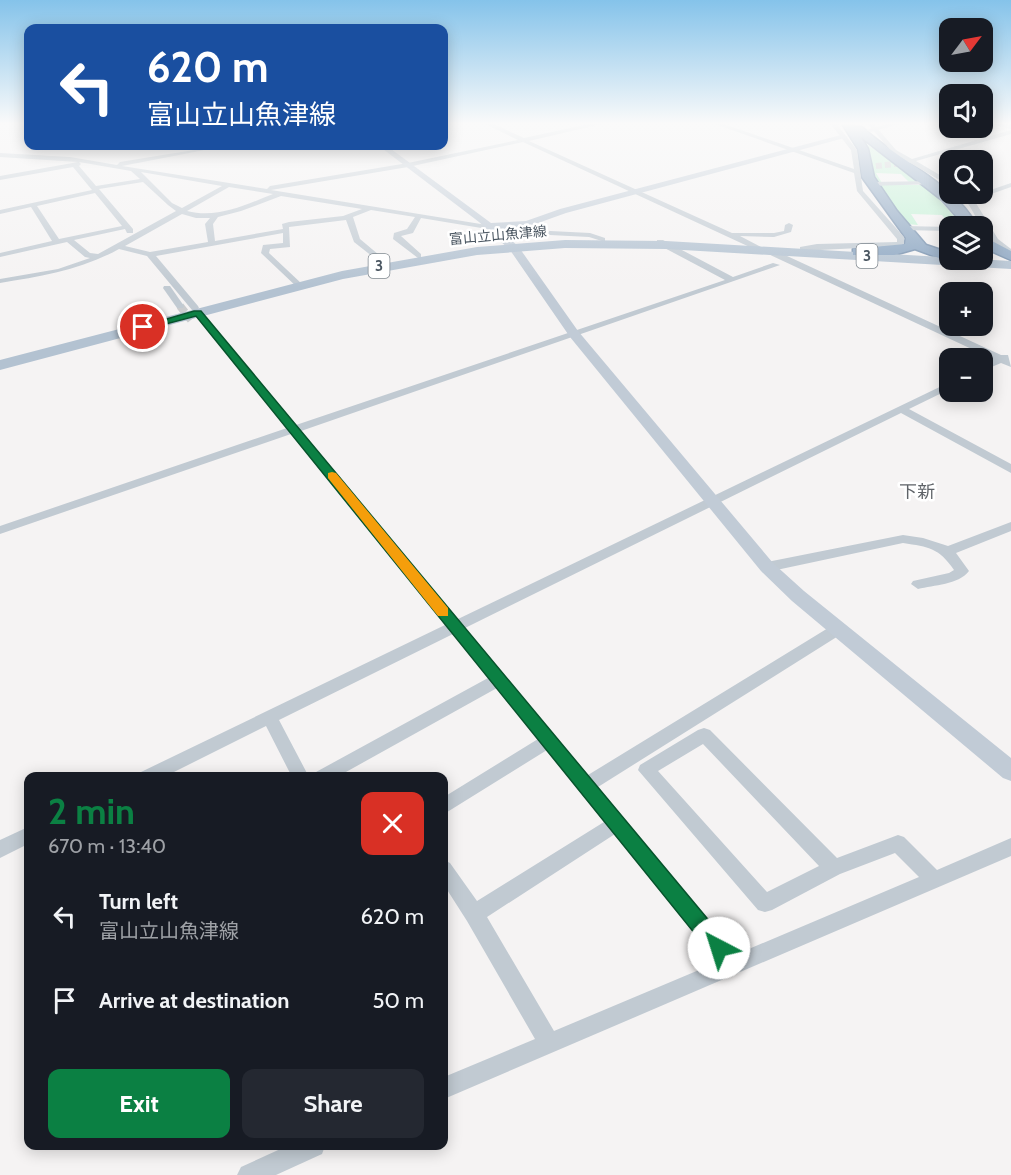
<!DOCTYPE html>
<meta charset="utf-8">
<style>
:root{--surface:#171b24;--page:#242831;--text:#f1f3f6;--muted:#9ea1a6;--accent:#0b8043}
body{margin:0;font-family:Cabin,"Noto Sans JP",sans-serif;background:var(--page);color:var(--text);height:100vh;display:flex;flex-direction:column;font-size:22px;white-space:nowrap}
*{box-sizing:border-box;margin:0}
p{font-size:20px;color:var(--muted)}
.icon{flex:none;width:33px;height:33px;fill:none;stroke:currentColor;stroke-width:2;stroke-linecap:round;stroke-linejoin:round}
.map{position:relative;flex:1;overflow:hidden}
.sheet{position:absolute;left:24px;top:772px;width:424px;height:378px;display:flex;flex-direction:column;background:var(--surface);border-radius:12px;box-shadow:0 3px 15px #0003}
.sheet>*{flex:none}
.hud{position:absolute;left:24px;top:24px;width:424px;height:126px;border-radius:12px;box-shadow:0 3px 15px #0003;background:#1a4fa0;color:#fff;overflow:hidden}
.needle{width:39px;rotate:58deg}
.fabs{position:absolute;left:939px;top:18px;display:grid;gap:12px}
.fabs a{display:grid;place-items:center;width:54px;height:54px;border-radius:12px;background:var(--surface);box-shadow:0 3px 15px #0003;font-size:30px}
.pin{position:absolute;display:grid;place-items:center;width:51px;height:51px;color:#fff;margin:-26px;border:3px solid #fff;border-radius:50%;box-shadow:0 2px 6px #0007}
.me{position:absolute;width:66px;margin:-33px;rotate:320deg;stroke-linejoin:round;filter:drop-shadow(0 0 4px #0008)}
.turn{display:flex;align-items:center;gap:21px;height:126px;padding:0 24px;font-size:27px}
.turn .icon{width:78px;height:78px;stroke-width:2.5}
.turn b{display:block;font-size:42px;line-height:51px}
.round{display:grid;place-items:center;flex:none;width:63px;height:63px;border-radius:12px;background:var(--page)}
.overview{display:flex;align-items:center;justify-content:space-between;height:102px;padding:0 24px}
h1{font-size:36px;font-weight:700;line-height:45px;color:var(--accent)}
.action{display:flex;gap:12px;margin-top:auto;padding:12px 24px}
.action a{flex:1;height:69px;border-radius:12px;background:var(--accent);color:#fff;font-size:24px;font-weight:700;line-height:69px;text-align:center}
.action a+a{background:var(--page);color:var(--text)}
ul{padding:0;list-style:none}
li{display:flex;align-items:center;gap:18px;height:84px;padding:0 24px}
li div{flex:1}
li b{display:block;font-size:22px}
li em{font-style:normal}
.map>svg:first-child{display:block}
.green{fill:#c3f1d5}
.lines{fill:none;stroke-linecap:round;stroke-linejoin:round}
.street-tunnel-far1{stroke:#caccce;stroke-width:6;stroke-dasharray:6 3;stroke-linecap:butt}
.street-tunnel{stroke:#caccce;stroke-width:8;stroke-dasharray:8 4;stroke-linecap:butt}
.highway-casing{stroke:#7690ad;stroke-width:3}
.street{fill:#c1cad2;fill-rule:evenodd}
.secondary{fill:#c1cbd6;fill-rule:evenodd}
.primary{fill:#b3c2d1;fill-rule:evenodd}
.highway{fill:#8ba5c1;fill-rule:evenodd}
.route{fill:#0b8043;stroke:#07532c;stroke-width:1.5}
.slow{fill:#f59e0b}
.labels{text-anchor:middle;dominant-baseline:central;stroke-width:5;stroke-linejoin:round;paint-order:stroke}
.far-street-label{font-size:14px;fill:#4a5661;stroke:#fff}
.shield{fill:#fff;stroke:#808990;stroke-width:1.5}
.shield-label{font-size:15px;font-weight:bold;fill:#4a5661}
.neighbourhood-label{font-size:18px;fill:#5f6368;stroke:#fff}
</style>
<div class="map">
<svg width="1011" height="1175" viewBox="0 0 1011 1175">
<rect width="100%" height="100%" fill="#f5f3f3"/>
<g class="green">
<path d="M865 143 922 182 910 183 901 174 876 173 882 183 876 182Z"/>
<path d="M876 185H926L963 226H951L942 215 911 214 918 225 907 224Z"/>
</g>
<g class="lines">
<path class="street-tunnel-far1" d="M858 168 904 163"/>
<path class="street-tunnel" d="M180 306 191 320"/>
<g class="highway-casing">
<g id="highway">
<path d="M841 122H851L854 127H862C897 160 954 183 977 226H965L942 200 861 137 868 149 874 177 897 211 926 245 950 253V260L982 259 981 263 965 266 955 264 915 249 894 255H853V249L905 244 906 238 862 177 858 149Z"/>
<path d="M982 240H990L1011 251V260L982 247Z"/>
</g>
</g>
<g class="street">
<path d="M481 122H489L524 138 598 122H610L529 141 732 233H774L784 231 785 225 789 223 793 225 791 232 774 237 740 236 761 247 754 249 523 142 408 167 271 190 511 229 590 233 605 238V242L589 237 511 233 421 218 413 233 401 236 421 254V258H418L393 239 394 233 407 229 415 217 371 210 353 217 360 239 385 260 386 262 382 264 354 242 346 220 289 227 290 247 270 249 269 253 302 284 303 286 299 289 261 253 263 245 283 243V233L156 256 198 306 199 308 195 311 192 310 147 256 119 249C81 270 42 276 0 283V279L58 269 90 258 85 257 67 242 0 257V253L52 241 31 207 0 214V210L92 190 73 167 0 180V176L78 162 0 157V153L70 157 117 165 120 162 218 146 215 148 122 166 267 189 270 186 408 163 518 140ZM79 162 131 171 140 179 96 186 79 166 81 164ZM141 172 222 186 182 208 172 203ZM143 182 168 205 176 211 98 254 90 253 74 240 125 229 127 233H133V229L99 189ZM229 187 273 194C245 205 217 219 187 211ZM95 193 122 226 59 239 37 206ZM281 196 362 209 343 216 289 222 282 224 283 229 215 241 213 224 218 217 241 211ZM182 214 196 218H210L205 224 208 242 150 252 125 246Z"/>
<path d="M709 122H718L854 169 851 150 829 122H835L857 150 863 191 904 237V244L900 246 800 251V247L817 244 897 242V239L857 191 854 173Z"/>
<path d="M866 122H872L896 150 912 159 1011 130V134L916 161 950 181V186L910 163 902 164V162L906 161 892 152Z"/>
<path d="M932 181 934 184 871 186 868 184 871 182Z"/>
<path d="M1011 183V187L974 200 998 239 1011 249V254C984 245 978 214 961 194H967L970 197Z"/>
<path d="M904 226 950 227V231L901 230 900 228Z"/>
<path d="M657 240H663L733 277 773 263 780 265 301 431 458 619 950 382V389L909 409 1011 464V473L901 413 465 628 588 775 833 625H843L845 629 843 633 598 787 737 954 919 877 895 853 840 874 772 910 765 912 758 910 638 770 640 765 698 730 704 728 710 730 837 858 898 835 904 837 937 870 1011 838V856L444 1099V1077L535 1039 467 921 444 885V860L450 863 477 901 604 822 547 750 444 814V797L538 739 497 688 337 777H314L316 772 488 678 453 634 279 720 309 777H292L266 726 164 777H139L141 772 445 625 291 434 0 534V526L287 428 195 315V311H201L296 425 725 280 657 244ZM703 744 819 866 767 892 658 771ZM615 834 718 962 554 1031 487 917Z"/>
<path d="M766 249H772L1001 355H1008L1011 367 1001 363 982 371V364L993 359 766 253Z"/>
<path d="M164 286H170L184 306 183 308H177L163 288Z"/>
<path d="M1011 522V531L956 553 969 571C958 585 934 585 918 589L911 584 913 581 949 573 954 570C939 548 929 547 903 543L767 572 760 567 767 562 903 535 923 538 948 546Z"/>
<path d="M28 827V844L0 858V840Z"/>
<path d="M287 1146H325L322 1154 276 1175H237L241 1167Z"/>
</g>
<g class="secondary">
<path d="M893 122H907L870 132 866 130Z"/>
<path d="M990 122 1011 125V129L991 124Z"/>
<path d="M841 135 848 137 566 213 527 227 498 229 518 246 578 331 773 563 804 591 1011 758V781L1003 778 792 601 761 571 570 337 510 250 479 222 379 146H387L491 223 526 221 560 209Z"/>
</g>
<path class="primary" d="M565 240 666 241 1011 261V269L666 249 565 248 477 255 343 279 0 370V360L342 271 477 247Z"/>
<use href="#highway" class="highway"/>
</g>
<linearGradient id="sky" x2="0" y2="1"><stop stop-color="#85c3ea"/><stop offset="0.43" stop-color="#fafafa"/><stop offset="1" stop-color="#fafafa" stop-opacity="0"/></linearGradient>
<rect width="1011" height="287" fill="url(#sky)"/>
<path class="route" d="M194 311H201L726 941 729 948 726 955 719 958 712 955 196 316 143 330 139 327Z"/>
<path class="slow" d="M332 472 336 473 448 608V616H438L328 478V473Z"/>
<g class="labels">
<g class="far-street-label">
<text transform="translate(498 235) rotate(-5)">富山立山魚津線</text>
</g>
<g class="shield">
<rect x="856.5" y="244" width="21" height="24" rx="4.5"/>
<rect x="368.5" y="254" width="21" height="24" rx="4.5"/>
</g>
<g class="shield-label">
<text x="867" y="256">3</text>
<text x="379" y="266">3</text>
</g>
<g class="neighbourhood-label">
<text x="917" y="492">下新</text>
</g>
</g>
</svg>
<div class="fabs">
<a><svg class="needle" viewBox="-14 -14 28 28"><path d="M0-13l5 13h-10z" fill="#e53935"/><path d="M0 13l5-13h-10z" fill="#9ea1a6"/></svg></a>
<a><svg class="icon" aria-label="sound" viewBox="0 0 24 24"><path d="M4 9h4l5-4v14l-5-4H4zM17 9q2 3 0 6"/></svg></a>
<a><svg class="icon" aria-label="search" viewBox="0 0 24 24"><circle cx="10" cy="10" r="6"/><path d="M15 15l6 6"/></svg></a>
<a><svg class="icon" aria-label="layers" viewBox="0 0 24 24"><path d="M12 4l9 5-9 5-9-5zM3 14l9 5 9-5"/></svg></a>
<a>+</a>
<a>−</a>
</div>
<div class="pin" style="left:143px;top:327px;background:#d93025"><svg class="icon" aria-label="arrive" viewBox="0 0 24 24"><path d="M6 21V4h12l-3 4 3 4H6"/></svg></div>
<svg class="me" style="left:719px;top:948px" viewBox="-20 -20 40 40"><circle r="19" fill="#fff"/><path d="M0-13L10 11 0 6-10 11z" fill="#0b8043"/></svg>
<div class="hud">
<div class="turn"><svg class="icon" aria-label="left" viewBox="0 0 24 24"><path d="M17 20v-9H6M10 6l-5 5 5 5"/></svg><div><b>620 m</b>富山立山魚津線</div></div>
</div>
<section class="sheet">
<div class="overview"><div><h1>2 min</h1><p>670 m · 13:40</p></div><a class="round" style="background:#d93025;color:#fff"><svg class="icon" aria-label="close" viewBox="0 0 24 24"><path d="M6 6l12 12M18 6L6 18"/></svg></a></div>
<ul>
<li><svg class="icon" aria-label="left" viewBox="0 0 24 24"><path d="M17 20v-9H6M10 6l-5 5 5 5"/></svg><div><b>Turn left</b><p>富山立山魚津線</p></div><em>620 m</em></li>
<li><svg class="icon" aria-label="arrive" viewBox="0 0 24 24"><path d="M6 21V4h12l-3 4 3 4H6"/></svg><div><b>Arrive at destination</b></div><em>50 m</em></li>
</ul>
<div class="action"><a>Exit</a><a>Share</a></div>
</section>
</div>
